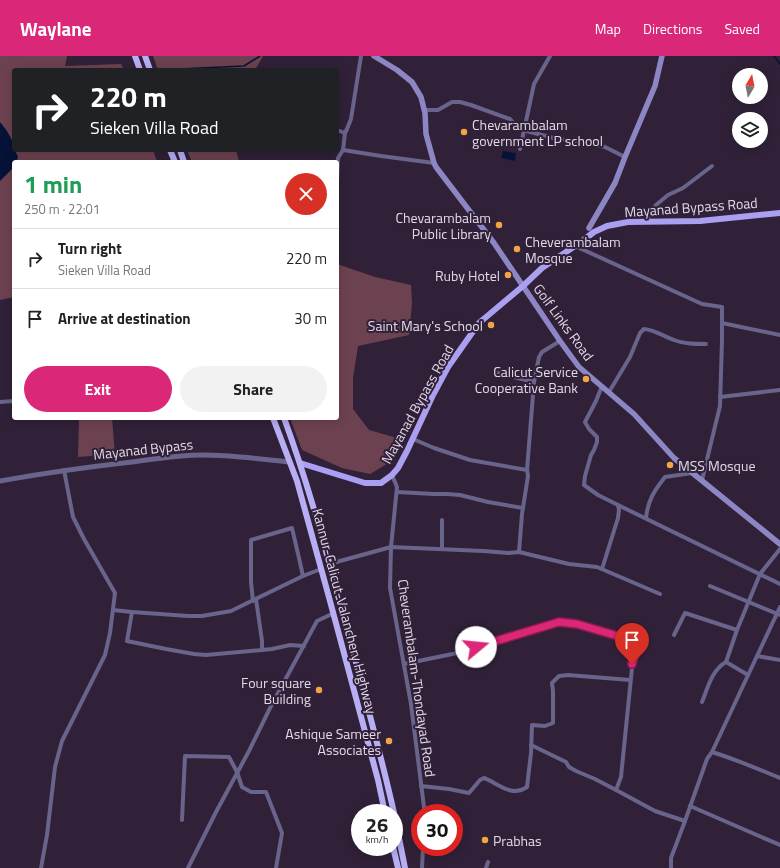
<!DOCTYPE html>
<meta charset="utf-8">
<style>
:root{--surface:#fff;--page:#f2f2f2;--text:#222;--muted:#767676;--line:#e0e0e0;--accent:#db2777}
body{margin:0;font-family:"Titillium Web",sans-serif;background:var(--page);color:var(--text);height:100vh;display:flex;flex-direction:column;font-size:15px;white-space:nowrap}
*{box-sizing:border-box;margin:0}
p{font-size:13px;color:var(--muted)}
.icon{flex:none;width:22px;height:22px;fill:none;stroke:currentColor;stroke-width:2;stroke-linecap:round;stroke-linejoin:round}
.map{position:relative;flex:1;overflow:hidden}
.details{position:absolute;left:12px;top:104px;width:327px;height:260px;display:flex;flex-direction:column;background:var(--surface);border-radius:4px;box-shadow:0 2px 10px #0003}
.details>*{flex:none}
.hud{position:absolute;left:12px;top:12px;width:327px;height:84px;border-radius:4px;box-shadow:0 2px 10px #0003;background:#202124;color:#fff;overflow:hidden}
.needle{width:26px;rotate:10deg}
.fabs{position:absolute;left:732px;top:12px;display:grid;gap:8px}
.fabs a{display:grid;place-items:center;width:36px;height:36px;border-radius:50%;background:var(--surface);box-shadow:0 2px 10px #0003;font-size:20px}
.speed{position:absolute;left:351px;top:748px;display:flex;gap:8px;font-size:20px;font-weight:700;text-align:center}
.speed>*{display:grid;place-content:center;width:52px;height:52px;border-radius:50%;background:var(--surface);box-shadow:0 2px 10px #0003;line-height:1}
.speed small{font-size:10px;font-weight:400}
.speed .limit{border:6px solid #d22;background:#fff;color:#111}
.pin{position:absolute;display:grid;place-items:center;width:34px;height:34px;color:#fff;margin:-41px -17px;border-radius:50% 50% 50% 0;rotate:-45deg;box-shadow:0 0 4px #0007}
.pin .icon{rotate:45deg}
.me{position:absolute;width:44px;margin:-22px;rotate:73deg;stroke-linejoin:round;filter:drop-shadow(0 0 3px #0008)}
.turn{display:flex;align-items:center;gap:14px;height:84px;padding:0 12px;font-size:18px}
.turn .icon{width:52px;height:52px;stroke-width:2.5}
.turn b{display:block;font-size:28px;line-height:34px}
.round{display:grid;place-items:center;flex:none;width:42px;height:42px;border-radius:21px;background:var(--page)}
.summary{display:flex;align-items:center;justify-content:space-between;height:68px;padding:0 12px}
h1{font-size:24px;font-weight:700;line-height:30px;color:#1e9e55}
.action{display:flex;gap:8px;margin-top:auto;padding:8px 12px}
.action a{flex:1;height:46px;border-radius:24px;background:var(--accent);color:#fff;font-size:16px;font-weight:700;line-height:46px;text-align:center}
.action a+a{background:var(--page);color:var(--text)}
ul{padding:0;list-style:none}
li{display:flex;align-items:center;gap:12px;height:60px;padding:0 12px;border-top:1px solid var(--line)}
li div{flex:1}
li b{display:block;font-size:15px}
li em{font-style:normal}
header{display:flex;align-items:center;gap:24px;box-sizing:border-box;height:56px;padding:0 20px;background:var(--accent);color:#fff}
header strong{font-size:19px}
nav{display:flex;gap:22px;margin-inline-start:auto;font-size:14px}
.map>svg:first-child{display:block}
.green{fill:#6d4250}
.water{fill:#071238}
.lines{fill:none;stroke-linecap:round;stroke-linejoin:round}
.stream{stroke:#071238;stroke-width:1.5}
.minor{stroke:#69648b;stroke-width:4}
.tertiary{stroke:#69648b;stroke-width:5}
.secondary{stroke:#8d86c4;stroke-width:5.5}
.primary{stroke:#aa9ff0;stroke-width:6}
.trunk{stroke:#b7aef4;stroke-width:6}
.route-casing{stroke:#8e194d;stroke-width:10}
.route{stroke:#db2777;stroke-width:7}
.poi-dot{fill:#f4a444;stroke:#302138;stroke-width:1.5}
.labels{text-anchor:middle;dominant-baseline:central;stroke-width:4;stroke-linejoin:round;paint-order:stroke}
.poi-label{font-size:14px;fill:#e2d8e8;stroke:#302138;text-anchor:end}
.street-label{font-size:14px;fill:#e2d8e8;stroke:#302138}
</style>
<header>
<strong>Waylane</strong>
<nav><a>Map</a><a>Directions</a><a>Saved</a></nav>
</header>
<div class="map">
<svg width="780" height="812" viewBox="0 0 780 812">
<rect width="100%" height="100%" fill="#302138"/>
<g class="green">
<path d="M0 0H67L65 10 121 8 124 14H14V94H153L157 106H14V241L0 244Z"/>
<path d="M153 0H263L255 14H158Z"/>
<path d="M187 94H236L239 106H192Z"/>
<path d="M337 208 375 221 411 229 412 247 409 279 358 290 353 322V353L369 374 397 382 390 406 370 418 342 412 302 394 290 362H337Z"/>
<path d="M79 362H112L115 398 78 401Z"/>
</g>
<g class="water">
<path d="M0 66C6 73 14 84 14 94H15L18 101 16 106H14V111L0 125Z"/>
<path d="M503 95 516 97 515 105 501 102Z"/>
</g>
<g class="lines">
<g class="stream">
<path d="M774 0 780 8"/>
<path d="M158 14 244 10 260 0"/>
</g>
<g class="minor">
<path d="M425 54H438L452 46H460L471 49 510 63 519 73 557 83 589 87 605 91 625 101"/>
<path d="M337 74 345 77"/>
<path d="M520 93 534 28 550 0"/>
<path d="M343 94 381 100 434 107"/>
<path d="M337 126 338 102 343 94 345 77 347 73 351 63 361 0"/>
<path d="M647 166 649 159 656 149 668 139 683 132 712 110"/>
<path d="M575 190 702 248 722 251V284L720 350 702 424"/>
<path d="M722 267 780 279"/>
<path d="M497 317 534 326"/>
<path d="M602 330 596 345 585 366 589 373 597 381V386L594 394 591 399 585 420 584 429 598 439 618 449 619 454 618 462 602 513"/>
<path d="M609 336 630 301 640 277 644 273C656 274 664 281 674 284 684 288 695 288 706 288"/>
<path d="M720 341 780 334"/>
<path d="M0 346 14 345"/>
<path d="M413 383 434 392 470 404 527 414"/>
<path d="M392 419 397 431 391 491 390 532 411 648 424 751V757"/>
<path d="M397 436 434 438H447L460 439 488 446 523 452"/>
<path d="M618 449 780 528"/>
<path d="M646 462C648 444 654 435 665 421L692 417"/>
<path d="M442 464V493"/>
<path d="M519 496 522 458 528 420 527 414 534 326 539 301 542 296 560 285"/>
<path d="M329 508 391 491 483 495 509 497 519 496 569 508 597 511 660 538"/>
<path d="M710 530 780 559"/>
<path d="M256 543 262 585V594L206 599 194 598 166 593 127 585 132 556 188 560H202L231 555 303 520 321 513"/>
<path d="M253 545 251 526V484L292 472 299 502 303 520"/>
<path d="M113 554 132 556"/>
<path d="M674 579 685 557 737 574"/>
<path d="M262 594 272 593 290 589 304 590"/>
<path d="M757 600 780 604"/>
<path d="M404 608 462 596 559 566 577 568 638 586"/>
<path d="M748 619 726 606 737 574 760 518 780 493"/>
<path d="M702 646C708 631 712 614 726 606"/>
<path d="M531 689 566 706 569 711 576 715 595 723 616 734 621 721 632 612 640 577"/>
<path d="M712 696 780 551"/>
<path d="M421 730 449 733 469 737 480 724 484 722C498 727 511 742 527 731L531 697 532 669 545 670 553 667V635L552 627 559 620 568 619 630 624"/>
<path d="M616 734 655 755 685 765"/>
<path d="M690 750 780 789"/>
<path d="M182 764 185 700 229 701 237 716 242 731 251 736H266L282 777 276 812"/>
<path d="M41 812 47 779 55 711 62 685 105 599 110 577 115 537 84 483 73 461 64 414"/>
<path d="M188 812 216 756 249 695 271 650 317 565 334 557"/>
<path d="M422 812 423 791"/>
<path d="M486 812 488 806"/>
<path d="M671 812V802L685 765 707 703 712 696C735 703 758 713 780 722"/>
</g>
<path class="tertiary" d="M0 425C44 417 88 411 132 406 155 403 179 399 202 399 232 399 261 403 290 406"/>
<g class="secondary">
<path d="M374 0 397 14 412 26 421 41 425 57 426 78 434 107 436 111 494 187 560 285 579 311 634 358 674 402 780 488"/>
<path d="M589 172 615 127 625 101 655 30 662 0"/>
</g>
<path class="primary" d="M300 407 365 427H381L392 419 398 412 407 395 433 339 448 311 479 267 523 230 542 212 581 186 594 176 607 170 628 166 700 165 780 157"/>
<g class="trunk">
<path d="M135 0 140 14"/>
<path d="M145 0 150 14"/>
<path d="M170 94 175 106"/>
<path d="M180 94 184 106"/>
<path d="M273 362 297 425 330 545 378 724 385 757"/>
<path d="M284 362C312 438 332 517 353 595 367 649 382 703 394 757"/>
<path d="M394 757 405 812"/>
<path d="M393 791 398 812"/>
</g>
</g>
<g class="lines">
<g class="route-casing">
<path id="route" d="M476 591 559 566 577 568 638 586 632 608"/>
</g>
<use href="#route" class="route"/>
</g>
<g class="poi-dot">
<circle cx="464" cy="76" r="4"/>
<circle cx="499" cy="169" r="4"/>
<circle cx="517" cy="193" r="4"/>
<circle cx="508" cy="219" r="4"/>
<circle cx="491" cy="269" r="4"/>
<circle cx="586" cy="323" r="4"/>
<circle cx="670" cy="409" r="4"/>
<circle cx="319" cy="634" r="4"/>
<circle cx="389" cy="685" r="4"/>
<circle cx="485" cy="784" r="4"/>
</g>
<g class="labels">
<g class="poi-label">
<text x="472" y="68" text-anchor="start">Chevarambalam<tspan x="472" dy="16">government LP school</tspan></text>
<text x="491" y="161">Chevarambalam<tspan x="491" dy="16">Public Library</tspan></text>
<text x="525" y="185" text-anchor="start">Cheverambalam<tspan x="525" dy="16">Mosque</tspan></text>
<text x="500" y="219">Ruby Hotel</text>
<text x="483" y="269">Saint Mary's School</text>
<text x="578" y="315">Calicut Service<tspan x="578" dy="16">Cooperative Bank</tspan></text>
<text x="678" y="409" text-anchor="start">MSS Mosque</text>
<text x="311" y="626">Four square<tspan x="311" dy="16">Building</tspan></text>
<text x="381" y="677">Ashique Sameer<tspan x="381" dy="16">Associates</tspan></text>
<text x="493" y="784" text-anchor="start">Prabhas</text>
</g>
<g class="street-label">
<text transform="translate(691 151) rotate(-4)">Mayanad Bypass Road</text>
<text transform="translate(564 266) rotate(54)">Golf Links Road</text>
<text transform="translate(417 348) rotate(-61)">Mayanad Bypass Road</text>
<text transform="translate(143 393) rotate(-6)">Mayanad Bypass</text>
<text transform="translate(345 555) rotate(75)">Kannur-Calicut-Valanchery Highway</text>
<text transform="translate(417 622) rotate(82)">Cheverambalam-Thondayad Road</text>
</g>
</g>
</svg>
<div class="fabs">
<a><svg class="needle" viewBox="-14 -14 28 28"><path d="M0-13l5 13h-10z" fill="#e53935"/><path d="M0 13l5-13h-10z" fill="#767676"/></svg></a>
<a><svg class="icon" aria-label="layers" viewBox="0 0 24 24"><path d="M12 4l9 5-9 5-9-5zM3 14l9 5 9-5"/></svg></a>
</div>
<div class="speed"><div>26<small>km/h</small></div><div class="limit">30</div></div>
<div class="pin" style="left:632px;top:608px;background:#d93025"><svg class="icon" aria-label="arrive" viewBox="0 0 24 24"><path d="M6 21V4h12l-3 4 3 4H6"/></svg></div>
<svg class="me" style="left:476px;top:591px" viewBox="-20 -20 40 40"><circle r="19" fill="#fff"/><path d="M0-13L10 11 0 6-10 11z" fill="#db2777"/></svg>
<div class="hud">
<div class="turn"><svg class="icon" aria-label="right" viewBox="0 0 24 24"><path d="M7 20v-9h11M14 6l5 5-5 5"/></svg><div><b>220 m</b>Sieken Villa Road</div></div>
</div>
<section class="details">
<div class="summary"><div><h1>1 min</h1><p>250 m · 22:01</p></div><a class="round" style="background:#d93025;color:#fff"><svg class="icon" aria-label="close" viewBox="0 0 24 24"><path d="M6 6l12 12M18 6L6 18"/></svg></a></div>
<ul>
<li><svg class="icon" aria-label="right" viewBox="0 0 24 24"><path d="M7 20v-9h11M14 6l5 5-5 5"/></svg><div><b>Turn right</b><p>Sieken Villa Road</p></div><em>220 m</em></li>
<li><svg class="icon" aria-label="arrive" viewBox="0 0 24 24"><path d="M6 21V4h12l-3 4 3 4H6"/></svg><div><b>Arrive at destination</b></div><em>30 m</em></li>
</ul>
<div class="action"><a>Exit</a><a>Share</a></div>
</section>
</div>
